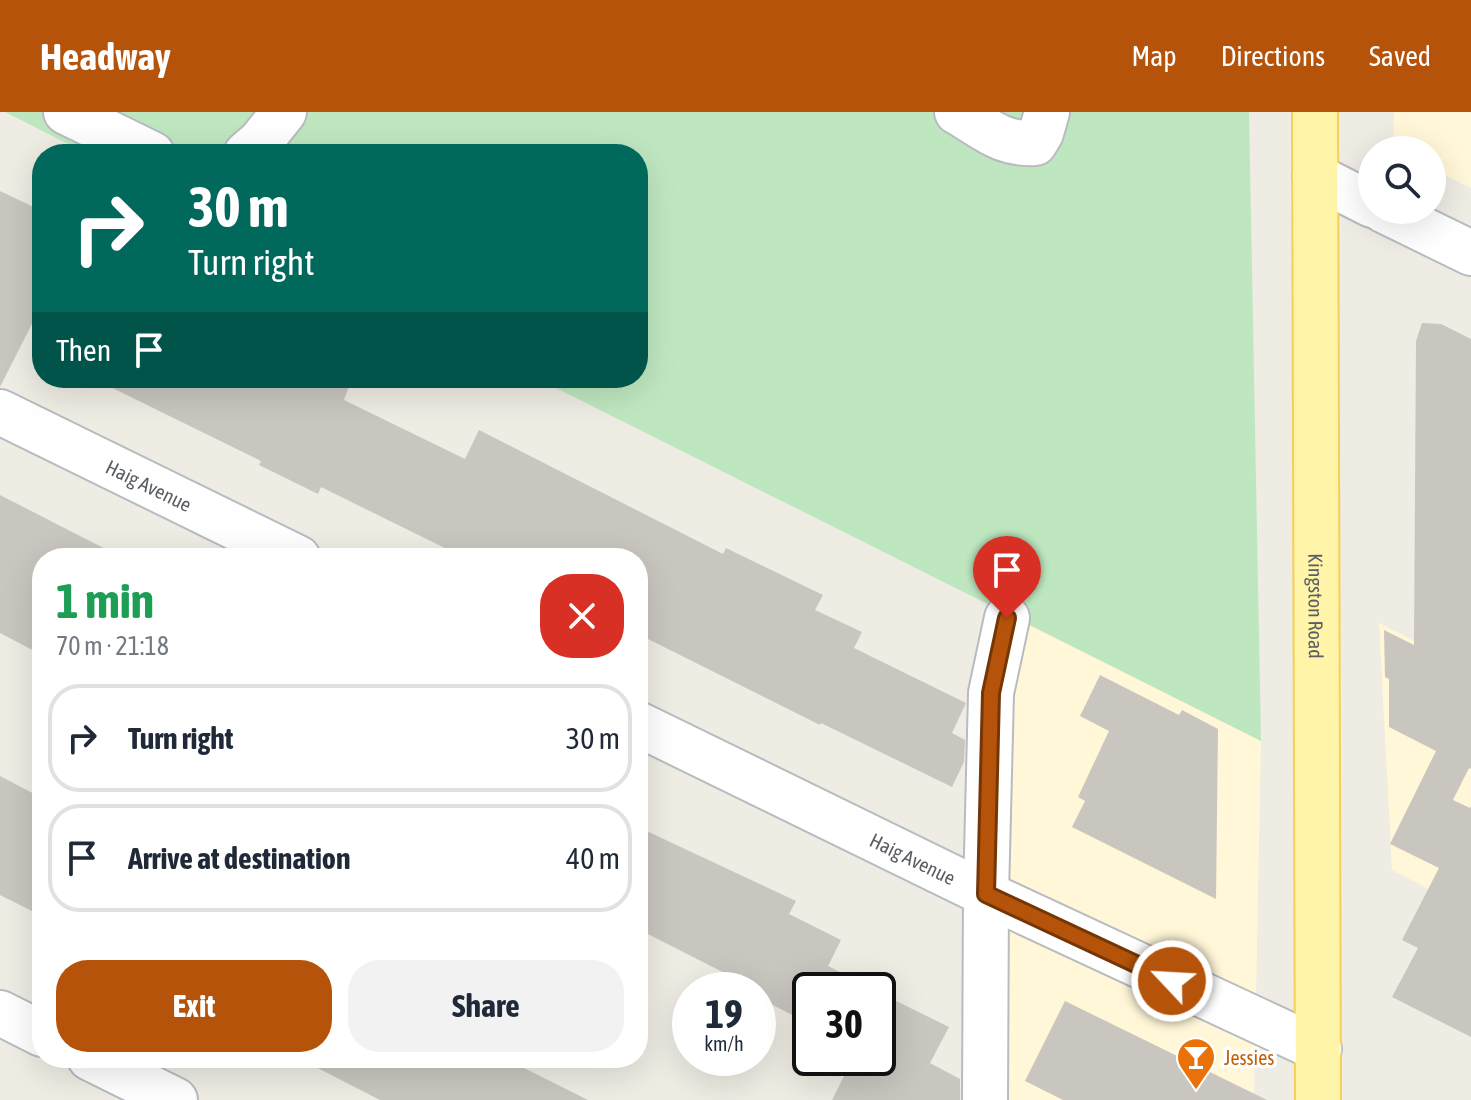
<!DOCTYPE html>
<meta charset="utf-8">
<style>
:root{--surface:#fff;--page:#f2f2f3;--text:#1f2937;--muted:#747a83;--line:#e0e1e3;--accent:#b45309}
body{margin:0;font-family:"Asap Condensed",sans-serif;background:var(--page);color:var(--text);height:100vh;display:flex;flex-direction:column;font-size:30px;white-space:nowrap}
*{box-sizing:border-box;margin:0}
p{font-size:26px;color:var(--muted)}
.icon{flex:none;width:44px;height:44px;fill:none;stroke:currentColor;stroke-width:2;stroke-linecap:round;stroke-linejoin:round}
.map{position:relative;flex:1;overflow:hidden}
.details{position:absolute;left:32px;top:436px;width:616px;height:520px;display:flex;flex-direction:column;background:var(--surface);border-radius:32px;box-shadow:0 8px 32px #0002}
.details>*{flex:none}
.top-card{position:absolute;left:32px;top:32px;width:616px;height:244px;border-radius:32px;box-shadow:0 8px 32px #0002;background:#00695c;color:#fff;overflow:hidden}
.controls{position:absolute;left:1358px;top:24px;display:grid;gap:16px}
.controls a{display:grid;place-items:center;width:88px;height:88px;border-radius:50%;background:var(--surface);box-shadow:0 8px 32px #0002;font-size:40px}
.speed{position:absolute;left:672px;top:860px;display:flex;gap:16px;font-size:40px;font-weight:700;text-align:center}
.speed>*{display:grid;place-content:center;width:104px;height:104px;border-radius:50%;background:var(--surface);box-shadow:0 8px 32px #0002;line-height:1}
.speed small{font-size:20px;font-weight:400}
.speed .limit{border:4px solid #111;border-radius:12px;background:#fff;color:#111}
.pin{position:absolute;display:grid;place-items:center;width:68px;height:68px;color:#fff;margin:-82px -34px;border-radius:50% 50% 50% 0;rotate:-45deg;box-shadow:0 0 8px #0007}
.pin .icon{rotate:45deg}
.me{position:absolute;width:88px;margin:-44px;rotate:295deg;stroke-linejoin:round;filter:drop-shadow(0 0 6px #0008)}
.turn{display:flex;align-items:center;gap:28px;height:168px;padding:0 24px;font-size:36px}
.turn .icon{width:104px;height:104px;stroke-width:2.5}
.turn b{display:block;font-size:56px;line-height:68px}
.then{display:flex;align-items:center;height:76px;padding:0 24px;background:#0003;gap:16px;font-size:30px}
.round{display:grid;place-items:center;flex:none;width:84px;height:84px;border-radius:32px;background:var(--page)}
.summary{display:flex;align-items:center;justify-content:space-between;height:136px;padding:0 24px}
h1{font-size:48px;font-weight:700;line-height:60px;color:#1e9e55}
.primary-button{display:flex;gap:16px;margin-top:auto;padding:16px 24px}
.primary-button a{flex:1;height:92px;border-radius:32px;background:var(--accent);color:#fff;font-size:32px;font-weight:700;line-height:92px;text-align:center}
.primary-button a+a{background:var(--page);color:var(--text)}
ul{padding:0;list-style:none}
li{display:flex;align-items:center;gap:24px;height:108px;margin:0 16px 12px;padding:0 8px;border:4px solid var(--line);border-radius:32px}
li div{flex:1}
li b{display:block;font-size:30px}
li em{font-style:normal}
header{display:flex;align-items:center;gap:48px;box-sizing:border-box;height:112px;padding:0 40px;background:var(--accent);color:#fff}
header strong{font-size:38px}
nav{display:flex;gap:44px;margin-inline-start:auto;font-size:28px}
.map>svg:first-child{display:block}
.commercial{fill:#fff7d7}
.green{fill:#bee7c0}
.building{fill:#c9c6c0}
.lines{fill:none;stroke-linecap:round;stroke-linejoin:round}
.minor-casing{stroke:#b8bbc0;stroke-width:48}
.major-casing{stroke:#f6d054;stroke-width:48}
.minor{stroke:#fff;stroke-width:44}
.major{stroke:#fff4a7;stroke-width:44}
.route-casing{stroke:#753606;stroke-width:20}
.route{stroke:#b45309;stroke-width:14}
.labels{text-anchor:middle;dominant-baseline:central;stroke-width:7;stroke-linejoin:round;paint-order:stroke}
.street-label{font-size:20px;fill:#5b5f64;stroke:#fff}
.food-label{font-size:20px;fill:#c56008;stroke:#fff;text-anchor:start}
</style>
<header>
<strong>Headway</strong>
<nav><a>Map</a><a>Directions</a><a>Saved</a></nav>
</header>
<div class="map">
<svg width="1471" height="988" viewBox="0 0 1471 988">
<rect width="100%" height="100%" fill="#eeece3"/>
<g class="commercial">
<path d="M1394 0H1471V76L1432 57V38L1393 37Z"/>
<path d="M1001 499 1261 629 1254 988H1000Z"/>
<path d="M1379 511 1471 557V799L1392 758Z"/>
</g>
<path class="green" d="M5 0H1249L1261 629 536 266H638V42H88Z"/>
<g class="building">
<path d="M0 79 42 99V192L0 275Z"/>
<path d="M1422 211 1441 212 1471 227V657L1469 656 1453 688 1470 696 1471 694V925L1392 885 1418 836 1402 828 1439 756 1390 732 1436 639 1389 615V567L1385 565 1384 518 1414 533 1416 229Z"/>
<path d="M92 266H352L344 288 465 347 479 318 723 442 726 436 823 483 815 498 862 520 854 536 966 591 952 621 965 628 964 650 952 675 821 611 820 613 638 522V446H465L321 375 318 382 259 353 261 349Z"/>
<path d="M0 383 123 446H42V543L0 521Z"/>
<path d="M1100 563 1179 603 1182 598 1218 617 1216 787 1072 715 1085 689 1078 685 1109 619 1080 604Z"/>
<path d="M0 664 42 686V804L0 783Z"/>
<path d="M638 715 796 789 789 802 841 828 828 854 875 878H810V912L759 886 762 881 758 878 638 817Z"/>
<path d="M878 880 949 915 930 951 960 967V988H832L853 946H878Z"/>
<path d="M1065 889 1267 988H1063L1025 969Z"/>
<path d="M298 946H504L588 988H380Z"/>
</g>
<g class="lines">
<g class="minor-casing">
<g id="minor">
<path d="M66 0 152 42"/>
<path d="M957 0C985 16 1001 33 1035 31L1041 21 1047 0"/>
<path d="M246 42 260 30 284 0"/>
<path d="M1315 64 1372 93"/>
<path d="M1383 98 1471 141"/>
<path id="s1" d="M0 300 298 446"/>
<path id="s2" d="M638 612 986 782 1319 937"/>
<path d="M0 901 42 922"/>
<path d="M90 946 175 988"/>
<path d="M985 988 986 782 991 581 1007 506"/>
</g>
</g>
<g class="major-casing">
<g id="major">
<path id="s3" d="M1315 0 1318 988"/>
</g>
</g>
<use href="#minor" class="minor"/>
<use href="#major" class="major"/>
</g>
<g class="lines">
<g class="route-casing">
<path id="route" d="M1007 506 991 581 986 782 1172 869"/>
</g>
<use href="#route" class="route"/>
</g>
<defs>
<g id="bar-pin" transform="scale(2)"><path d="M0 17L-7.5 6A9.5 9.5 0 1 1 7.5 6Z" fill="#e8710a" stroke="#fff"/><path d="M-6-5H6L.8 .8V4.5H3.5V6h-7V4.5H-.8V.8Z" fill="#fff"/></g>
</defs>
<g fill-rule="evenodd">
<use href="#bar-pin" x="1196" y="945"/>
</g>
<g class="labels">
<g class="street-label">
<text stroke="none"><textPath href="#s1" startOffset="166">Haig Avenue</textPath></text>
<text stroke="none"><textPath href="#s3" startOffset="494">Kingston Road</textPath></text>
<text stroke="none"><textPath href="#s2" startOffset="306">Haig Avenue</textPath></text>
</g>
<g class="food-label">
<text x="1224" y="945">Jessies</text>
</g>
</g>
</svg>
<div class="controls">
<a><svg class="icon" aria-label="search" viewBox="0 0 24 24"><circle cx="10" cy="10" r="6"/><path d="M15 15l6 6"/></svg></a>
</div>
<div class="speed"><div>19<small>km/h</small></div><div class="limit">30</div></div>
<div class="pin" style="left:1007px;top:506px;background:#d93025"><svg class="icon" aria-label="arrive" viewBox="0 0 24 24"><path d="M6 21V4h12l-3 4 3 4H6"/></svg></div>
<svg class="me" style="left:1172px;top:869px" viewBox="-20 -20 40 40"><circle r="17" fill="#b45309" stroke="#fff" stroke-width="3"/><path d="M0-11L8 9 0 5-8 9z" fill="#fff"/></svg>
<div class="top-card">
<div class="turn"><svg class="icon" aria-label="right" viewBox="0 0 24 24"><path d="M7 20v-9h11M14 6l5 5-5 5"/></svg><div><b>30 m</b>Turn right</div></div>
<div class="then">Then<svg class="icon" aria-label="arrive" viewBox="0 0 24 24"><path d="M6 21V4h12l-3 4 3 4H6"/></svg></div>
</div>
<section class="details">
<div class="summary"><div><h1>1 min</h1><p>70 m · 21:18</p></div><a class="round" style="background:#d93025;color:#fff"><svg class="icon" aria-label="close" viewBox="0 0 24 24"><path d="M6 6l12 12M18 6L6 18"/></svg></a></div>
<ul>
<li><svg class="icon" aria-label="right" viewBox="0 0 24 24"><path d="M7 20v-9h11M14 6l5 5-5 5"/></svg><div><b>Turn right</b></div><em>30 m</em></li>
<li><svg class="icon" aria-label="arrive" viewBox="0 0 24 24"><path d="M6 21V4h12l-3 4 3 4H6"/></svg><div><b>Arrive at destination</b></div><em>40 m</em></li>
</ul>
<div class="primary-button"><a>Exit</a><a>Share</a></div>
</section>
</div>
